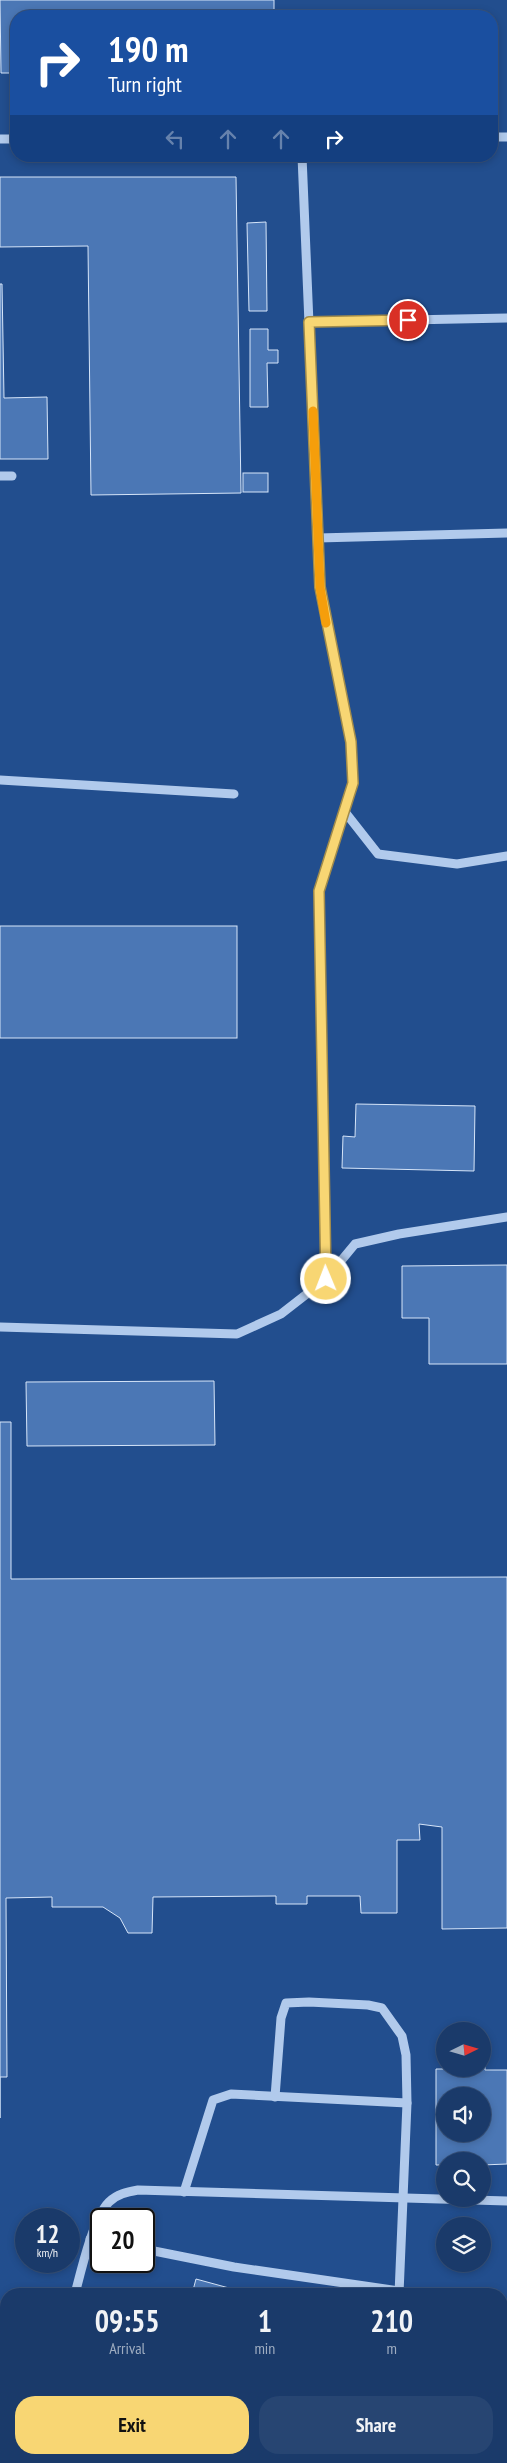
<!DOCTYPE html>
<style>
:root{--surface:#1a3a6a;--page:#274572;--text:#f1f3f6;--muted:#9fadc1;--line:#38547e;--accent:#f8d673}
body{margin:0;font-family:"PT Sans Narrow",sans-serif;background:var(--page);color:var(--text);height:100vh;display:flex;flex-direction:column;font-size:19px;white-space:nowrap}
*{box-sizing:border-box;margin:0}
p{font-size:16px;color:var(--muted)}
.icon{flex:none;width:28px;height:28px;fill:none;stroke:currentColor;stroke-width:2;stroke-linecap:round;stroke-linejoin:round}
.map{position:relative;flex:1;overflow:hidden}
.side{position:absolute;left:0px;top:2288px;width:508px;height:176px;display:flex;flex-direction:column;background:var(--surface);border-radius:20px 20px 0 0;box-shadow:0 2px 8px #0003,0 0 0 1px var(--line)}
.side>*{flex:none}
.banner{position:absolute;left:10px;top:10px;width:488px;height:152px;border-radius:20px;box-shadow:0 2px 8px #0003,0 0 0 1px var(--line);background:#1a4fa0;color:#fff;overflow:hidden}
.needle{width:32px;rotate:85deg}
.fabs{position:absolute;left:436px;top:2022px;display:grid;gap:10px}
.fabs a{display:grid;place-items:center;width:55px;height:55px;border-radius:50%;background:var(--surface);box-shadow:0 2px 8px #0003,0 0 0 1px var(--line);font-size:25px}
.speed{position:absolute;left:15px;top:2208px;display:flex;gap:10px;font-size:25px;font-weight:700;text-align:center}
.speed>*{display:grid;place-content:center;width:65px;height:65px;border-radius:50%;background:var(--surface);box-shadow:0 2px 8px #0003,0 0 0 1px var(--line);line-height:1}
.speed small{font-size:12px;font-weight:400}
.speed .limit{border:2px solid #111;border-radius:8px;background:#fff;color:#111}
.pin{position:absolute;display:grid;place-items:center;width:42px;height:42px;color:#fff;margin:-21px;border:2px solid #fff;border-radius:50%;box-shadow:0 1px 5px #0007}
.me{position:absolute;width:55px;margin:-28px;rotate:359deg;stroke-linejoin:round;filter:drop-shadow(0 0 4px #0008)}
.turn{display:flex;align-items:center;gap:18px;height:105px;padding:0 15px;font-size:22px}
.turn .icon{width:65px;height:65px;stroke-width:2.5}
.turn b{display:block;font-size:35px;line-height:42px}
.lanes{display:flex;align-items:center;height:48px;padding:0 15px;background:#0003;justify-content:center;gap:25px;direction:ltr}
.lanes .off{opacity:.35}
.eta{display:flex;justify-content:space-evenly;align-items:center;height:85px;text-align:center}
.eta b{font-size:30px;font-weight:600;line-height:35px}
.primary-button{display:flex;gap:10px;margin-top:auto;padding:10px 15px}
.primary-button a{flex:1;height:58px;border-radius:20px;background:var(--accent);color:#111;font-size:20px;font-weight:600;line-height:58px;text-align:center}
.primary-button a+a{background:var(--page);color:var(--text)}
.map>svg:first-child{display:block}
.building{fill:#4b77b5;stroke:#d6e5f9;fill-rule:evenodd}
.lines{fill:none;stroke-linecap:round;stroke-linejoin:round}
.minor{stroke:#b1caec;stroke-width:9}
.route-casing{stroke:#a18b4b;stroke-width:12}
.route{stroke:#f8d673;stroke-width:9}
.slow{stroke:#f59e0b;stroke-width:9}
</style>
<div class="map">
<svg width="507" height="2463" viewBox="0 0 507 2463">
<rect width="100%" height="100%" fill="#224e8e"/>
<g class="building">
<path d="M0 0H274V16H16V73H1Z"/>
<path d="M0 177H236L241 493 91 495 88 246 0 247Z"/>
<path d="M266 222 267 311H249L247 223Z"/>
<path d="M0 284H2L4 398 47 397 48 459H0Z"/>
<path d="M250 329H268V350H278V363H267L268 407H250Z"/>
<rect x="243" y="473" width="25" height="19"/>
<rect x="0" y="926" width="237" height="112"/>
<path d="M356 1104 475 1106 474 1171 342 1168 343 1136 355 1137Z"/>
<path d="M507 1265V1364H429V1318H402V1266Z"/>
<path d="M214 1381 215 1445 27 1446 26 1382Z"/>
<path d="M0 1422H11V1579L507 1577V1928L442 1929V1827L419 1824 420 1840H397V1913H361L360 1896H307V1904H276V1896L153 1897 152 1933H128L120 1918 103 1907H52V1897L6 1898 7 2077H0V2118Z"/>
<path d="M482 2056 485 2061V2070H507V2164L482 2165V2161H445V2165H436V2069H482ZM445 2096H482V2134H445Z"/>
<path d="M196 2279 251 2294H192Z"/>
<path d="M108 2458H183L205 2463H107Z"/>
</g>
<g class="lines">
<g class="minor">
<path d="M491 137H507"/>
<path d="M0 139H16"/>
<path d="M302 156 320 587 351 742 353 783 319 891 326 1279"/>
<path d="M309 322 507 318"/>
<path d="M0 476H12"/>
<path d="M318 538 507 533"/>
<path d="M0 780 234 794"/>
<path d="M345 812 378 854 457 864 507 856"/>
<path d="M0 1327 237 1334 281 1314 326 1279 355 1244 399 1234 507 1217"/>
<path d="M275 2097 281 2018 286 2003 309 2002 368 2005 382 2008 402 2036 406 2055 407 2103 399 2294"/>
<path d="M184 2192 213 2100 231 2094 407 2103"/>
<path d="M90 2239 101 2241"/>
<path d="M144 2249 234 2267 399 2291"/>
<path d="M75 2294C81 2271 93 2218 109 2202 117 2194 127 2192 138 2190L507 2201"/>
<path d="M0 2317H6"/>
<path d="M501 2457 507 2452"/>
<path d="M397 2458 402 2463"/>
<path d="M419 2463 494 2458"/>
</g>
</g>
<g class="lines">
<g class="route-casing">
<path id="route" d="M326 1279 319 891 353 783 351 742 320 587 309 322 408 320"/>
</g>
<use href="#route" class="route"/>
<path class="slow" d="M313 411 320 587 326 623"/>
</g>
</svg>
<div class="fabs">
<a><svg class="needle" viewBox="-14 -14 28 28"><path d="M0-13l5 13h-10z" fill="#e53935"/><path d="M0 13l5-13h-10z" fill="#9fadc1"/></svg></a>
<a><svg class="icon" aria-label="sound" viewBox="0 0 24 24"><path d="M4 9h4l5-4v14l-5-4H4zM17 9q2 3 0 6"/></svg></a>
<a><svg class="icon" aria-label="search" viewBox="0 0 24 24"><circle cx="10" cy="10" r="6"/><path d="M15 15l6 6"/></svg></a>
<a><svg class="icon" aria-label="layers" viewBox="0 0 24 24"><path d="M12 4l9 5-9 5-9-5zM3 14l9 5 9-5"/></svg></a>
</div>
<div class="speed"><div>12<small>km/h</small></div><div class="limit">20</div></div>
<div class="pin" style="left:408px;top:320px;background:#d93025"><svg class="icon" aria-label="arrive" viewBox="0 0 24 24"><path d="M6 21V4h12l-3 4 3 4H6"/></svg></div>
<svg class="me" style="left:326px;top:1279px" viewBox="-20 -20 40 40"><circle r="17" fill="#f8d673" stroke="#fff" stroke-width="3"/><path d="M0-11L8 9 0 5-8 9z" fill="#fff"/></svg>
<div class="banner">
<div class="turn"><svg class="icon" aria-label="right" viewBox="0 0 24 24"><path d="M7 20v-9h11M14 6l5 5-5 5"/></svg><div><b>190 m</b>Turn right</div></div>
<div class="lanes"><svg class="icon off" aria-label="left" viewBox="0 0 24 24"><path d="M17 20v-9H6M10 6l-5 5 5 5"/></svg><svg class="icon off" aria-label="ahead" viewBox="0 0 24 24"><path d="M12 20V5M6 11l6-6 6 6"/></svg><svg class="icon off" aria-label="ahead" viewBox="0 0 24 24"><path d="M12 20V5M6 11l6-6 6 6"/></svg><svg class="icon" aria-label="right" viewBox="0 0 24 24"><path d="M7 20v-9h11M14 6l5 5-5 5"/></svg></div>
</div>
<section class="side">
<div class="eta">
<div><b>09:55</b><p>Arrival</p></div>
<div><b>1</b><p>min</p></div>
<div><b>210</b><p>m</p></div>
</div>
<div class="primary-button"><a>Exit</a><a>Share</a></div>
</section>
</div>
